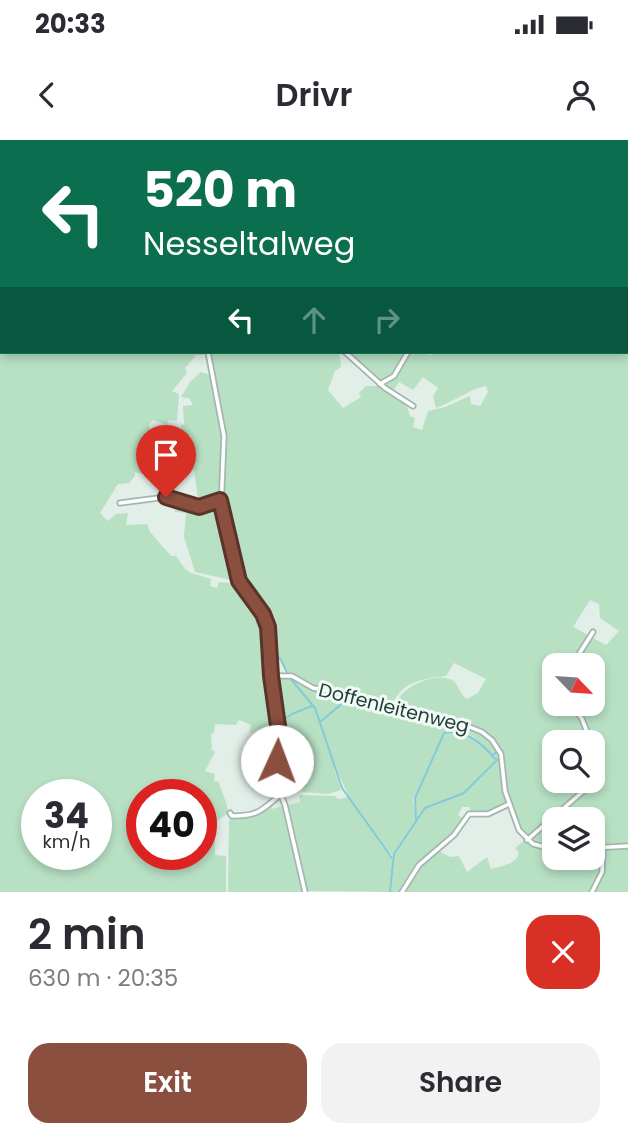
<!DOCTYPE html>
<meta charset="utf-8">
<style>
:root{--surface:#fff;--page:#f2f2f3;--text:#2b2b33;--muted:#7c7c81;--accent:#8a4f3f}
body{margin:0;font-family:Poppins,sans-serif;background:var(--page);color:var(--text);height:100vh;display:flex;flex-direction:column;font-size:26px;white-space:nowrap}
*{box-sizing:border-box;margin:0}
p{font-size:23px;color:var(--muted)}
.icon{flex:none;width:38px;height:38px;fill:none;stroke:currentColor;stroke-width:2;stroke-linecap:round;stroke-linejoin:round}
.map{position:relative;height:752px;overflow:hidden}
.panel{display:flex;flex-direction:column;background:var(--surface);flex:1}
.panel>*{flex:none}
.guide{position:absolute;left:0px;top:0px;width:628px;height:214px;box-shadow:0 4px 10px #0003;background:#0b6e4f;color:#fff;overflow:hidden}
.needle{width:46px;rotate:115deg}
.tools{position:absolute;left:542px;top:513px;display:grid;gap:14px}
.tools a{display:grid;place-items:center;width:63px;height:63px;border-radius:14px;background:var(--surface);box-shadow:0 4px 10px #0003;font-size:35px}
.speed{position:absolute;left:21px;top:639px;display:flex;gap:14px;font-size:35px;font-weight:700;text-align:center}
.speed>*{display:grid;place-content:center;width:91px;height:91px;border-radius:50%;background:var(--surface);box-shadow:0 4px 10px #0003;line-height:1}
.speed small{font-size:18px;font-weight:400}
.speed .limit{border:10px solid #d22;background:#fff;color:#111}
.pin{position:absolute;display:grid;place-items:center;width:60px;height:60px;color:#fff;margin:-72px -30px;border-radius:50% 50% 50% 0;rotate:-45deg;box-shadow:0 0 7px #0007}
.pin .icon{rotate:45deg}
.me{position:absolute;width:77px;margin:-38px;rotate:2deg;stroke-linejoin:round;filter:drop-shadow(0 0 5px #0008)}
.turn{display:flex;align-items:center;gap:24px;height:147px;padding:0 28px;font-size:32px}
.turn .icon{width:91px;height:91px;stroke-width:2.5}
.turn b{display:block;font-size:49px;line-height:60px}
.lanes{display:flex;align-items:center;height:66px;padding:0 28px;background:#0003;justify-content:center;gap:35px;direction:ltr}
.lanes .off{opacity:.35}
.round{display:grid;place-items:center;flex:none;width:74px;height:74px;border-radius:21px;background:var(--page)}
.summary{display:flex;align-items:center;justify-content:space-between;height:119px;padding:0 28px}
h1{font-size:42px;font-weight:600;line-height:52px}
.button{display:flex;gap:14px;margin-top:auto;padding:14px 28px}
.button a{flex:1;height:80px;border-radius:21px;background:var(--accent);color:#fff;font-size:28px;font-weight:600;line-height:80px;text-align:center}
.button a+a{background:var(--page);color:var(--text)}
.status{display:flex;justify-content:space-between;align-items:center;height:49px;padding:0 35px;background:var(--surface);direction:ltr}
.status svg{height:19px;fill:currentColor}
header{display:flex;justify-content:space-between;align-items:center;height:91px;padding:0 28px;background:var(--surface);font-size:32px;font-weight:600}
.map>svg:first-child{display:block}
.green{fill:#b8e1c4;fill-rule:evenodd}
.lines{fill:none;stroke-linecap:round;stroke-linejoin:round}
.stream{stroke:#84cad9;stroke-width:2}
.minor-casing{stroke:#a4b7b0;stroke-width:7}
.minor{stroke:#fff;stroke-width:3.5}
.route-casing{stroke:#5a3329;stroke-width:18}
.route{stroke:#8a4f3f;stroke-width:12}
.labels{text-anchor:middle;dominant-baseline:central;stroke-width:6;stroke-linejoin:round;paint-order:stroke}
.street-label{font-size:19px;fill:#204138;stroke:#f3faf6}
</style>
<div class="status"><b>20:33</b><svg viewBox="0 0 49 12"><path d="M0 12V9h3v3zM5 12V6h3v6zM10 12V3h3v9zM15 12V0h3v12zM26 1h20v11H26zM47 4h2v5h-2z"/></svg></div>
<header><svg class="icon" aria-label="back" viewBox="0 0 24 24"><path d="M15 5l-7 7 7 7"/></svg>Drivr<svg class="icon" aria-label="person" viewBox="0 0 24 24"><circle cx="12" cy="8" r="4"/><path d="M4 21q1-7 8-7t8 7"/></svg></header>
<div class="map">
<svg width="628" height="752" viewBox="0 0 628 752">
<rect width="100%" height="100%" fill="#e2eee8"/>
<g class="green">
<path d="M0 0 134 2H2V212H203L204 215H196L185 228 187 233 172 251 179 254 177 281 168 280 167 285 153 280 149 285 157 317 167 320 193 316 191 296H182L181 285 184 284 183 266 193 265 189 258 181 257 190 242 201 232 210 235 223 302 218 358 208 364 199 366 194 330 151 336 135 332V336L129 343 118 344 100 373 108 381 116 374 128 373 126 385 147 384 150 392 171 416H176L185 429 191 433 211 439 210 446 217 448 219 442 237 444C249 467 279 490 261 516L266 511 269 552 275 582 249 594 251 585 239 580 236 585 215 584 214 593 211 594 212 610 215 612 205 631 215 634 214 641 219 642C221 652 228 663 228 673L215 683V715L226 716V752H0ZM37 654H96V714H37ZM142 654H201V714H142Z"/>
<path d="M149 0H312L311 2Z"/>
<path d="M344 0H554L555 2H343Z"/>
<path d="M558 0H628L627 80 626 2Z"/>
<path d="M628 153V705L593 706V679H555V705H537L530 700 531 698 596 641 599 631 595 639 528 697 520 688 508 659 504 620 489 595 474 586 441 582 397 571 394 568C399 548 430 533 450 539 459 542 459 555 467 559L478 553 486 539 454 523 446 536C431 538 414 539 402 550 396 556 393 563 387 569L347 553 311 546 289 534 280 518 270 507 268 483 270 480H268L243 445 246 444 241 442 223 375 222 350 226 320V292L208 212H339L341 227 335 231 328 250 343 268 361 257 359 253 366 246H381L407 266 410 276 415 278 413 287 422 290 428 271 445 267 470 256 471 264 480 266 488 252 486 246C470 249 453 262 436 268L433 256 438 248 423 237 413 250 399 242 392 252 385 246 398 234 410 212 431 215 442 212H626ZM590 460 599 464 600 478 619 491 606 505 591 497 583 512V525H593V541L597 544 593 553V564H555V525H570L590 496 573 487ZM555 602H593V640H555Z"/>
<path d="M347 212H407L392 237 382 241Z"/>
<path d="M176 361 198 368 218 365 235 441 195 432 184 397 186 373 175 372Z"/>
<path d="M290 536 308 547 327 551 326 559 335 560 336 552 350 556 345 562 351 557 383 570 473 588 488 597 497 610 493 615 474 597 466 594 482 605 496 620 469 648 497 621 494 616 498 612 502 621 506 661 488 672 471 671 469 667H462L458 675 464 679C445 709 418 717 401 752H390V743V752L307 751 287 665 300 662 299 655 335 656 338 659 349 657 336 628 334 629 341 650 328 654 302 652 300 625 296 623 278 622 279 583 273 539ZM446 591 465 594H444L415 658 417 678 425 668 464 653 425 669 392 719 378 700 393 716 416 680 413 660 443 593Z"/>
<path d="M276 586 278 602 275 638 277 655 265 649V633H255L254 624H243L258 614 264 601H266L271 591 269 590Z"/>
<path d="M271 665 273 669 284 665 303 752H228L229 681 235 677C250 677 259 675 271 665Z"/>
<path d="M525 700 535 707 555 708V718H593V709L601 710 602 714 607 708H628V752H403L419 726 437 710 450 717 459 716 467 732 487 717 491 729C501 726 516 725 519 713L515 708Z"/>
</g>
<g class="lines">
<g class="stream">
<path d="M140 0 141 2"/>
<path d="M238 445 263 478 267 507 271 508 281 520 289 537 315 568 342 648 392 718"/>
<path d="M280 582 292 574 312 566"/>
<path d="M320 582 350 557"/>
<path d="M416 679 415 658 444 593C465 590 478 600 492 615"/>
<path d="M390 752 394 714 425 668 464 653 497 620 492 616 497 612"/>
</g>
<g class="minor-casing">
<g id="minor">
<path d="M147 0 148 2"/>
<path d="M170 0 171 2"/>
<path d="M515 0 517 2"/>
<path d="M342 2 343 0"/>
<path d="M626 119 628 120"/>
<path d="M208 212 224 296 221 369 239 441 263 474 268 487 271 536 279 593 278 648 285 665 305 752"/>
<path d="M345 212 385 248 413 266"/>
<path d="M380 244 394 236 408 212"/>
<path d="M120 363 166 357 199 367 220 361"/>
<path d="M572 525 593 492"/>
<path d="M271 536H292L313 548 347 554 387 570 446 584 465 585 482 592 492 600 501 614 505 651 519 690 533 704 545 707H555"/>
<path d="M572 564 582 579 591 602"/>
<path d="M230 673 232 676C258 676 261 671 280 655"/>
<path d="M527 700 595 641 599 627 593 608"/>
<path d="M593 708 628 706"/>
<path d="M402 752 419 725 454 695 469 674H488L509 664"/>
<path d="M592 752 602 732 603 707"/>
</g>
</g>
<use href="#minor" class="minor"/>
</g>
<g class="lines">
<g class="route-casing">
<path id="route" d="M166 357 199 367 220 360 239 441 263 474 268 487 271 536 279 593 277 621"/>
</g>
<use href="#route" class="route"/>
</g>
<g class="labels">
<g class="street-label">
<text transform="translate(394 568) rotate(14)">Doffenleitenweg</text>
</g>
</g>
</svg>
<div class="tools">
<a><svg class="needle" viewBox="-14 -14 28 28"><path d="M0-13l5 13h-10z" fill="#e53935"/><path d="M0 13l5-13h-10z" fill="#7c7c81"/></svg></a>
<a><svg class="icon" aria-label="search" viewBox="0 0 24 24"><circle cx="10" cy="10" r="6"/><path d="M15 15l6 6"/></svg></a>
<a><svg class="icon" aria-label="layers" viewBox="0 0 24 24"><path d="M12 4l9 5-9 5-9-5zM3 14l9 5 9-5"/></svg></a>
</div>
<div class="speed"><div>34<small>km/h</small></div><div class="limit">40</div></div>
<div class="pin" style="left:166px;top:357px;background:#d93025"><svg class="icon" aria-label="arrive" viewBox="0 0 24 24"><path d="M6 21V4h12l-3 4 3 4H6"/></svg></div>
<svg class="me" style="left:277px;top:621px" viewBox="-20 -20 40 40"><circle r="19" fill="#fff"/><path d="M0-13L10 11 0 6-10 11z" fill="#8a4f3f"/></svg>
<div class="guide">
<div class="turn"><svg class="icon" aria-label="left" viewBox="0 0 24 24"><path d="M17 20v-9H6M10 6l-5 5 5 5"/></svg><div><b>520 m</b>Nesseltalweg</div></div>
<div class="lanes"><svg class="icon" aria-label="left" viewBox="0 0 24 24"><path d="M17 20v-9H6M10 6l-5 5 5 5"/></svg><svg class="icon off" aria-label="ahead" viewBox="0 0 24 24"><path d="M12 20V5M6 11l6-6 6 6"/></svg><svg class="icon off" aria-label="right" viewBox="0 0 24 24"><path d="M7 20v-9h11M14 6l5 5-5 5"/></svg></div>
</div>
</div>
<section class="panel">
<div class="summary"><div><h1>2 min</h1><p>630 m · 20:35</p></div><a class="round" style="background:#d93025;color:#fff"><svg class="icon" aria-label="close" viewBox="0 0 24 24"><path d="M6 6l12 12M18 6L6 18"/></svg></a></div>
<div class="button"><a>Exit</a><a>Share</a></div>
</section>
